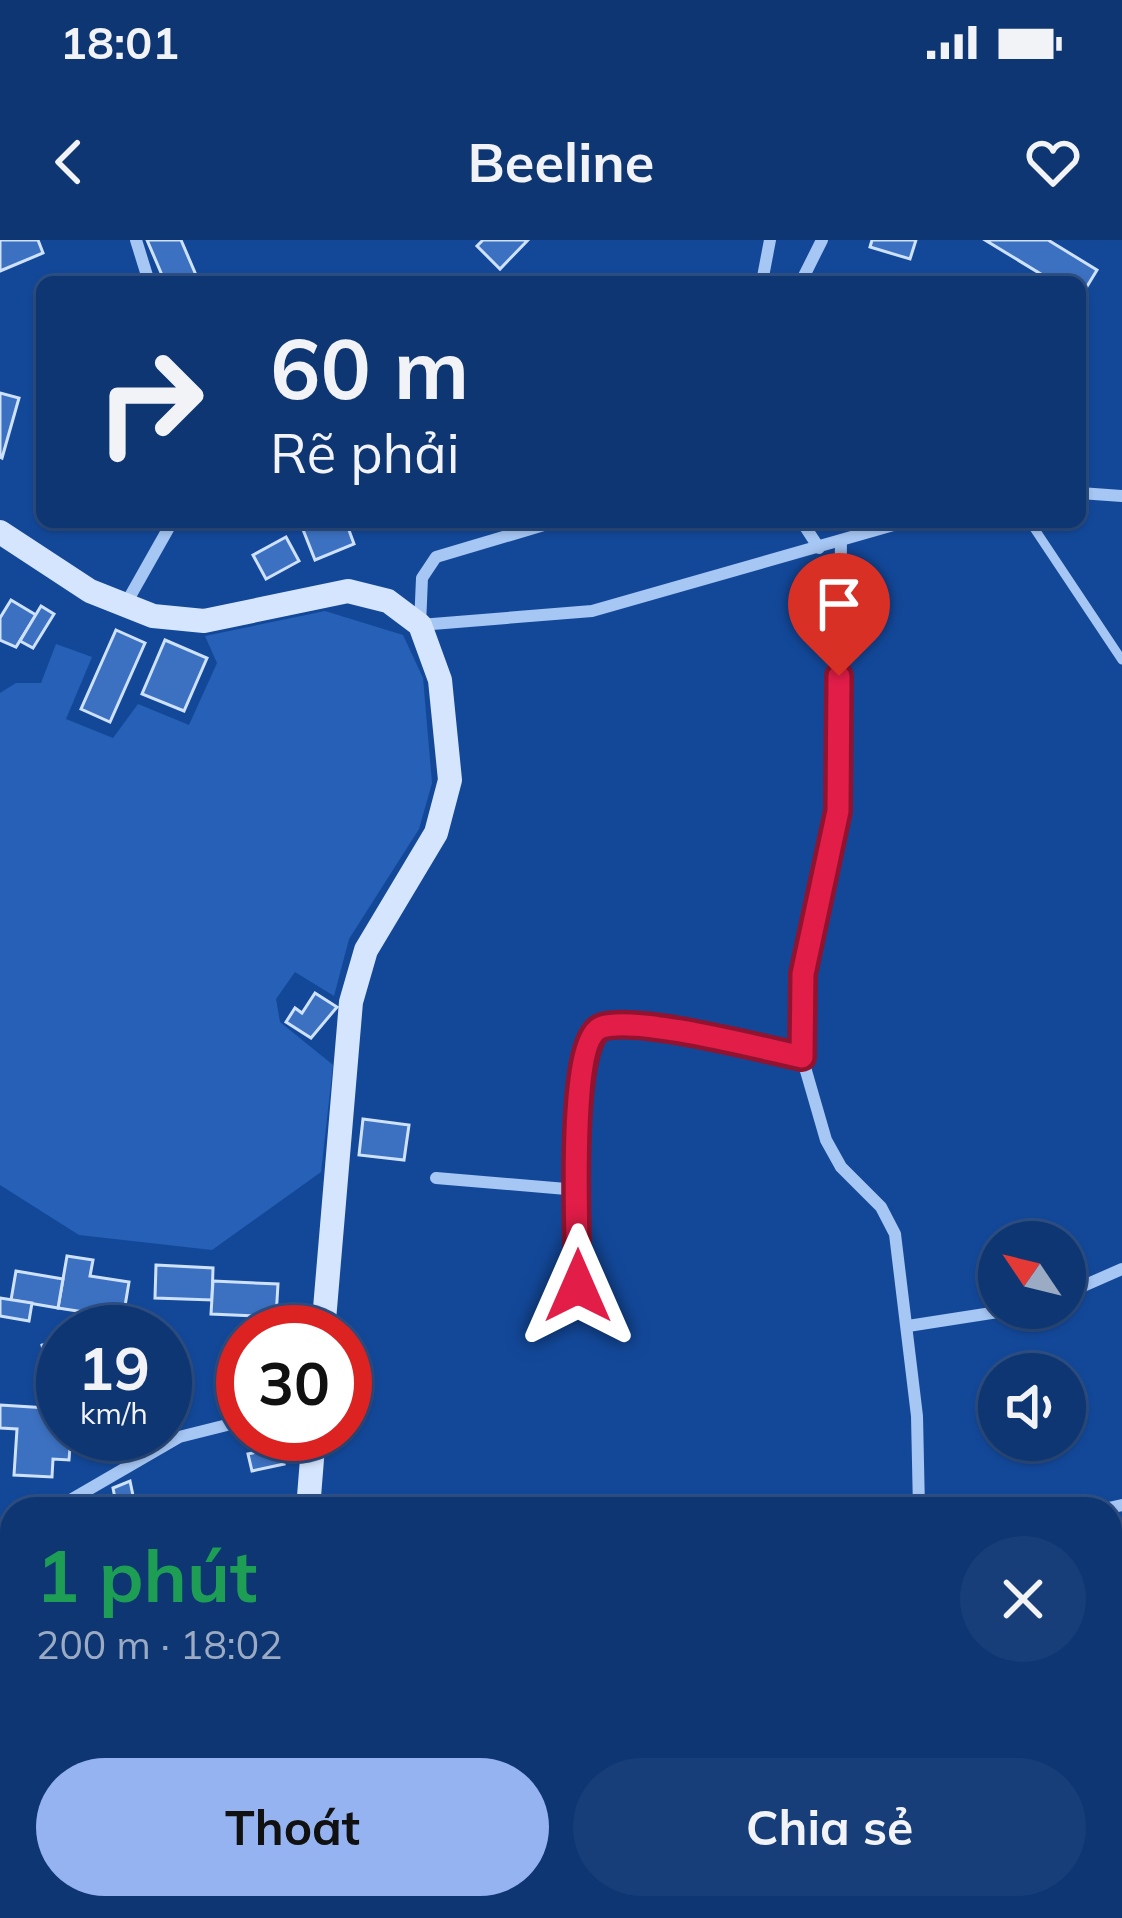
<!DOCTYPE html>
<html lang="vi">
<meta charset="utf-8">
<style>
:root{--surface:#0e3673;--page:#173e78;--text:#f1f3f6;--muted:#9babc4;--line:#2e5085;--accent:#95b2f1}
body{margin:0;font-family:Mulish,sans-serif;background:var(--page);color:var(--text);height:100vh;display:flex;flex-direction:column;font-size:45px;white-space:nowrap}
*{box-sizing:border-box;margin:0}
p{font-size:39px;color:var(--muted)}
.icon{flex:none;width:66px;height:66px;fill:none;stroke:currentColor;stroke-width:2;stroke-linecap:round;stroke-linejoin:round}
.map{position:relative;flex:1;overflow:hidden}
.sheet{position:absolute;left:0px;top:1257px;width:1122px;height:423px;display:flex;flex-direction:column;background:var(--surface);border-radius:36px 36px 0 0;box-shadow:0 3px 9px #0004,0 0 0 3px var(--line)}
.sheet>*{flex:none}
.hud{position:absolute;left:36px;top:36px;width:1050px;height:252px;border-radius:18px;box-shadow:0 3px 9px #0004,0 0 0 3px var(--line);background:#0e3673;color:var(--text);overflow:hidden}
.needle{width:78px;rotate:305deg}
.tools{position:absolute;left:978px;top:981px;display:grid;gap:24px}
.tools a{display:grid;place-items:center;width:108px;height:108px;border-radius:50%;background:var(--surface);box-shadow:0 3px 9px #0004,0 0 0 3px var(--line);font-size:60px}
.speed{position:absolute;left:36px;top:1065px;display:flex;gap:24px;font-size:60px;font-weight:700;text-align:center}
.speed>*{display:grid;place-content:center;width:156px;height:156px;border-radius:50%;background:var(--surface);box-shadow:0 3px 9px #0004,0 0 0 3px var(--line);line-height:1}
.speed small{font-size:30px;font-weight:400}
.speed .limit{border:18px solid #d22;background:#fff;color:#111}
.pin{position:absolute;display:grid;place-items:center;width:102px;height:102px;color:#fff;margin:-123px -51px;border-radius:50% 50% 50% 0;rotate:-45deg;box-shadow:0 0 12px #0007}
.pin .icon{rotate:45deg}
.me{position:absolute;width:132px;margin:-66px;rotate:0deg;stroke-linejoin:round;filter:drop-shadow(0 0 9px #0008)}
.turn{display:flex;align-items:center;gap:42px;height:252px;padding:0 36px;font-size:54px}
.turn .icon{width:156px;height:156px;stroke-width:2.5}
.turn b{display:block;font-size:84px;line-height:102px}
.round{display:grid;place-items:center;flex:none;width:126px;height:126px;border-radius:63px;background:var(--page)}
.headline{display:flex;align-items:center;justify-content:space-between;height:204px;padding:0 36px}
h1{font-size:72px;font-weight:700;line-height:90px;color:#1e9e55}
.primary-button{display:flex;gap:24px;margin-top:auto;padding:24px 36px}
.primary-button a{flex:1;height:138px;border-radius:72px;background:var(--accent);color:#111;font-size:48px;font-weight:700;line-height:138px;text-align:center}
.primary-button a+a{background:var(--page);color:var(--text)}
.status{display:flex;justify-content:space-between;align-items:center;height:84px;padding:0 60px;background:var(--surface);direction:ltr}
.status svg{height:33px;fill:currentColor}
header{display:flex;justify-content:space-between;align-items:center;height:156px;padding:0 36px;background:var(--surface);font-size:54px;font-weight:700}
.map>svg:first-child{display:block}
.green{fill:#2661b7}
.building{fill:#3c71c1;stroke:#cee1fd;stroke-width:3}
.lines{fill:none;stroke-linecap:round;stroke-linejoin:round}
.lane{stroke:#a6c6f3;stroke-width:9}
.street{stroke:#a6c6f3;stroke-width:12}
.secondary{stroke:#d5e5fd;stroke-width:24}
.route-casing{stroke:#92132f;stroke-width:30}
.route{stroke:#e11d48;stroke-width:21}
</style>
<div class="status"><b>18:01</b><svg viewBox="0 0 49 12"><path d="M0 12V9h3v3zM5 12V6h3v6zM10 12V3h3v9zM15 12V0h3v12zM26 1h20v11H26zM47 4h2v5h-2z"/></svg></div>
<header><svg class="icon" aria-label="back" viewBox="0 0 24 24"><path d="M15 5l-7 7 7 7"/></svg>Beeline<svg class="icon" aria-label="heart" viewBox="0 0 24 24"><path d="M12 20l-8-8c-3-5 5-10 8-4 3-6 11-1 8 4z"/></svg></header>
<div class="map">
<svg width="1122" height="1678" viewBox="0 0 1122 1678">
<rect width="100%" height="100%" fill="#134899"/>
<g class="green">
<path d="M325 371 403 395 423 438 432 543 419 589 349 699 334 756 295 732 276 759 280 782 333 825 321 932 212 1010 79 995 0 945V453L16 443H41L56 404 92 417 66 479 113 498 138 464 189 485 217 423 205 396Z"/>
<path d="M81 1668H332L340 1678H85Z"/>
</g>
<g class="building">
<path d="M0 0H38L43 13 0 31Z"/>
<path d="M147 0H181L199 42H165Z"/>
<path d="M483 0H528L500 29 477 6Z"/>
<path d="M872 0H916L910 19 870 7Z"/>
<path d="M985 0H1048L1097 30 1080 58V42H1054Z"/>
<path d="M0 153 19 158 2 218 0 217Z"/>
<path d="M300 282H346L354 304 315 320Z"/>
<path d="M286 297 299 321 266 339 253 315Z"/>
<path d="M11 360 36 375 16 407 0 400V378Z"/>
<path d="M41 366 54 374 33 408 20 401Z"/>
<path d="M116 390 145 403 110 482 81 469Z"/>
<path d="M165 400 207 418 184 471 142 454Z"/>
<path d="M315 753 337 767 311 798 286 782 295 768 302 773Z"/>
<path d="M363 879 409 885 404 920 359 915Z"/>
<path d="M67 1016 93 1020 90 1036 129 1042 123 1078 58 1068Z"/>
<path d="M156 1025 213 1028 212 1060 155 1058Z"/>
<path d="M16 1031 63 1039 58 1068 11 1060Z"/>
<path d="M213 1041 278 1044 276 1077 211 1074Z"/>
<path d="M0 1058 32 1063 29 1081 0 1076Z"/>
<path d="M284 1073 310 1077 307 1092H281Z"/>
<path d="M63 1100V1143L51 1145 42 1105Z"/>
<path d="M0 1165 63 1169V1194H71L69 1220 53 1219 52 1237 14 1235 17 1189 0 1188Z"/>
<path d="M280 1207 284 1224 252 1231 248 1214Z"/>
<path d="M130 1241 135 1265 117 1269 113 1248Z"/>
<path d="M12 1655V1668H55L57 1674 14 1678 8 1657Z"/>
</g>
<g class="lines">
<g class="lane">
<path d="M1030 282 1122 420"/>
<path d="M1110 1628 1122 1626"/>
</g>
<g class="street">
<path d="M136 0 149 42"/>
<path d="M762 42 770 0"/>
<path d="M801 42 822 0"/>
<path d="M1080 253 1122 256"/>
<path d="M554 282 436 317 422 338 420 385 592 371 904 282"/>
<path d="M802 282 819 308"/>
<path d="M841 301 837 571 803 734 802 817 826 900 841 927 881 967 895 994 917 1176 919 1269"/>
<path d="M124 367 172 282"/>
<path d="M436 938 578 950"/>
<path d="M578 1046C578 1007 566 798 602 787 638 776 760 808 802 817"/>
<path d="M1065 1054 1122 1029"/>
<path d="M908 1086 1024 1068"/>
<path d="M55 1269 179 1197 243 1181"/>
<path d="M1104 1269 1122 1265"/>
<path d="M0 1301 12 1293"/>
<path d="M0 1537 12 1531"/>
<path d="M942 1668 943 1678"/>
<path d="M636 1678 639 1668"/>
</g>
<g class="secondary">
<path d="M0 292 90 351 153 376 204 381 348 351 388 361 420 385 440 440 450 540 436 593 366 710 351 762 323 1092"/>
<path d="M308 1269 314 1194"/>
<path d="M422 1668 425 1678"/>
</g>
</g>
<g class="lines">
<g class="route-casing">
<path id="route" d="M578 1046C578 1007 566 798 602 787 638 776 760 808 802 817L803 734 838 571 839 436"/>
</g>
<use href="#route" class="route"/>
</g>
</svg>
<div class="tools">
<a><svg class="needle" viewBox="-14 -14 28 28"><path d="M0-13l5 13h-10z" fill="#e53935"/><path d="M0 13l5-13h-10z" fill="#9babc4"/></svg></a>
<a><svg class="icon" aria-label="sound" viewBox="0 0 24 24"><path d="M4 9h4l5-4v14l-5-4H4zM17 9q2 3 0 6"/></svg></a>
</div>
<div class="speed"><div>19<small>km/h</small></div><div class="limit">30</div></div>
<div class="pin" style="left:839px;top:436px;background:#d93025"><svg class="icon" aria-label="arrive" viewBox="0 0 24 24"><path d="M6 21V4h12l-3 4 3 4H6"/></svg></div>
<svg class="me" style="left:578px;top:1046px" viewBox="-20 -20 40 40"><path d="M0-17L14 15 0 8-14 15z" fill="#e11d48" stroke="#fff" stroke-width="4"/></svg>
<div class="hud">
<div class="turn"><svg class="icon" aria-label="right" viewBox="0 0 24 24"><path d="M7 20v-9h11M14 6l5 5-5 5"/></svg><div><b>60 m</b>Rẽ phải</div></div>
</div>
<section class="sheet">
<div class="headline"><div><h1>1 phút</h1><p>200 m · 18:02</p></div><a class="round"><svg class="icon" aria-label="close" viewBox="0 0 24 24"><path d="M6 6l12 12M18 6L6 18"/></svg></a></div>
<div class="primary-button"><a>Thoát</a><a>Chia sẻ</a></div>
</section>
</div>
